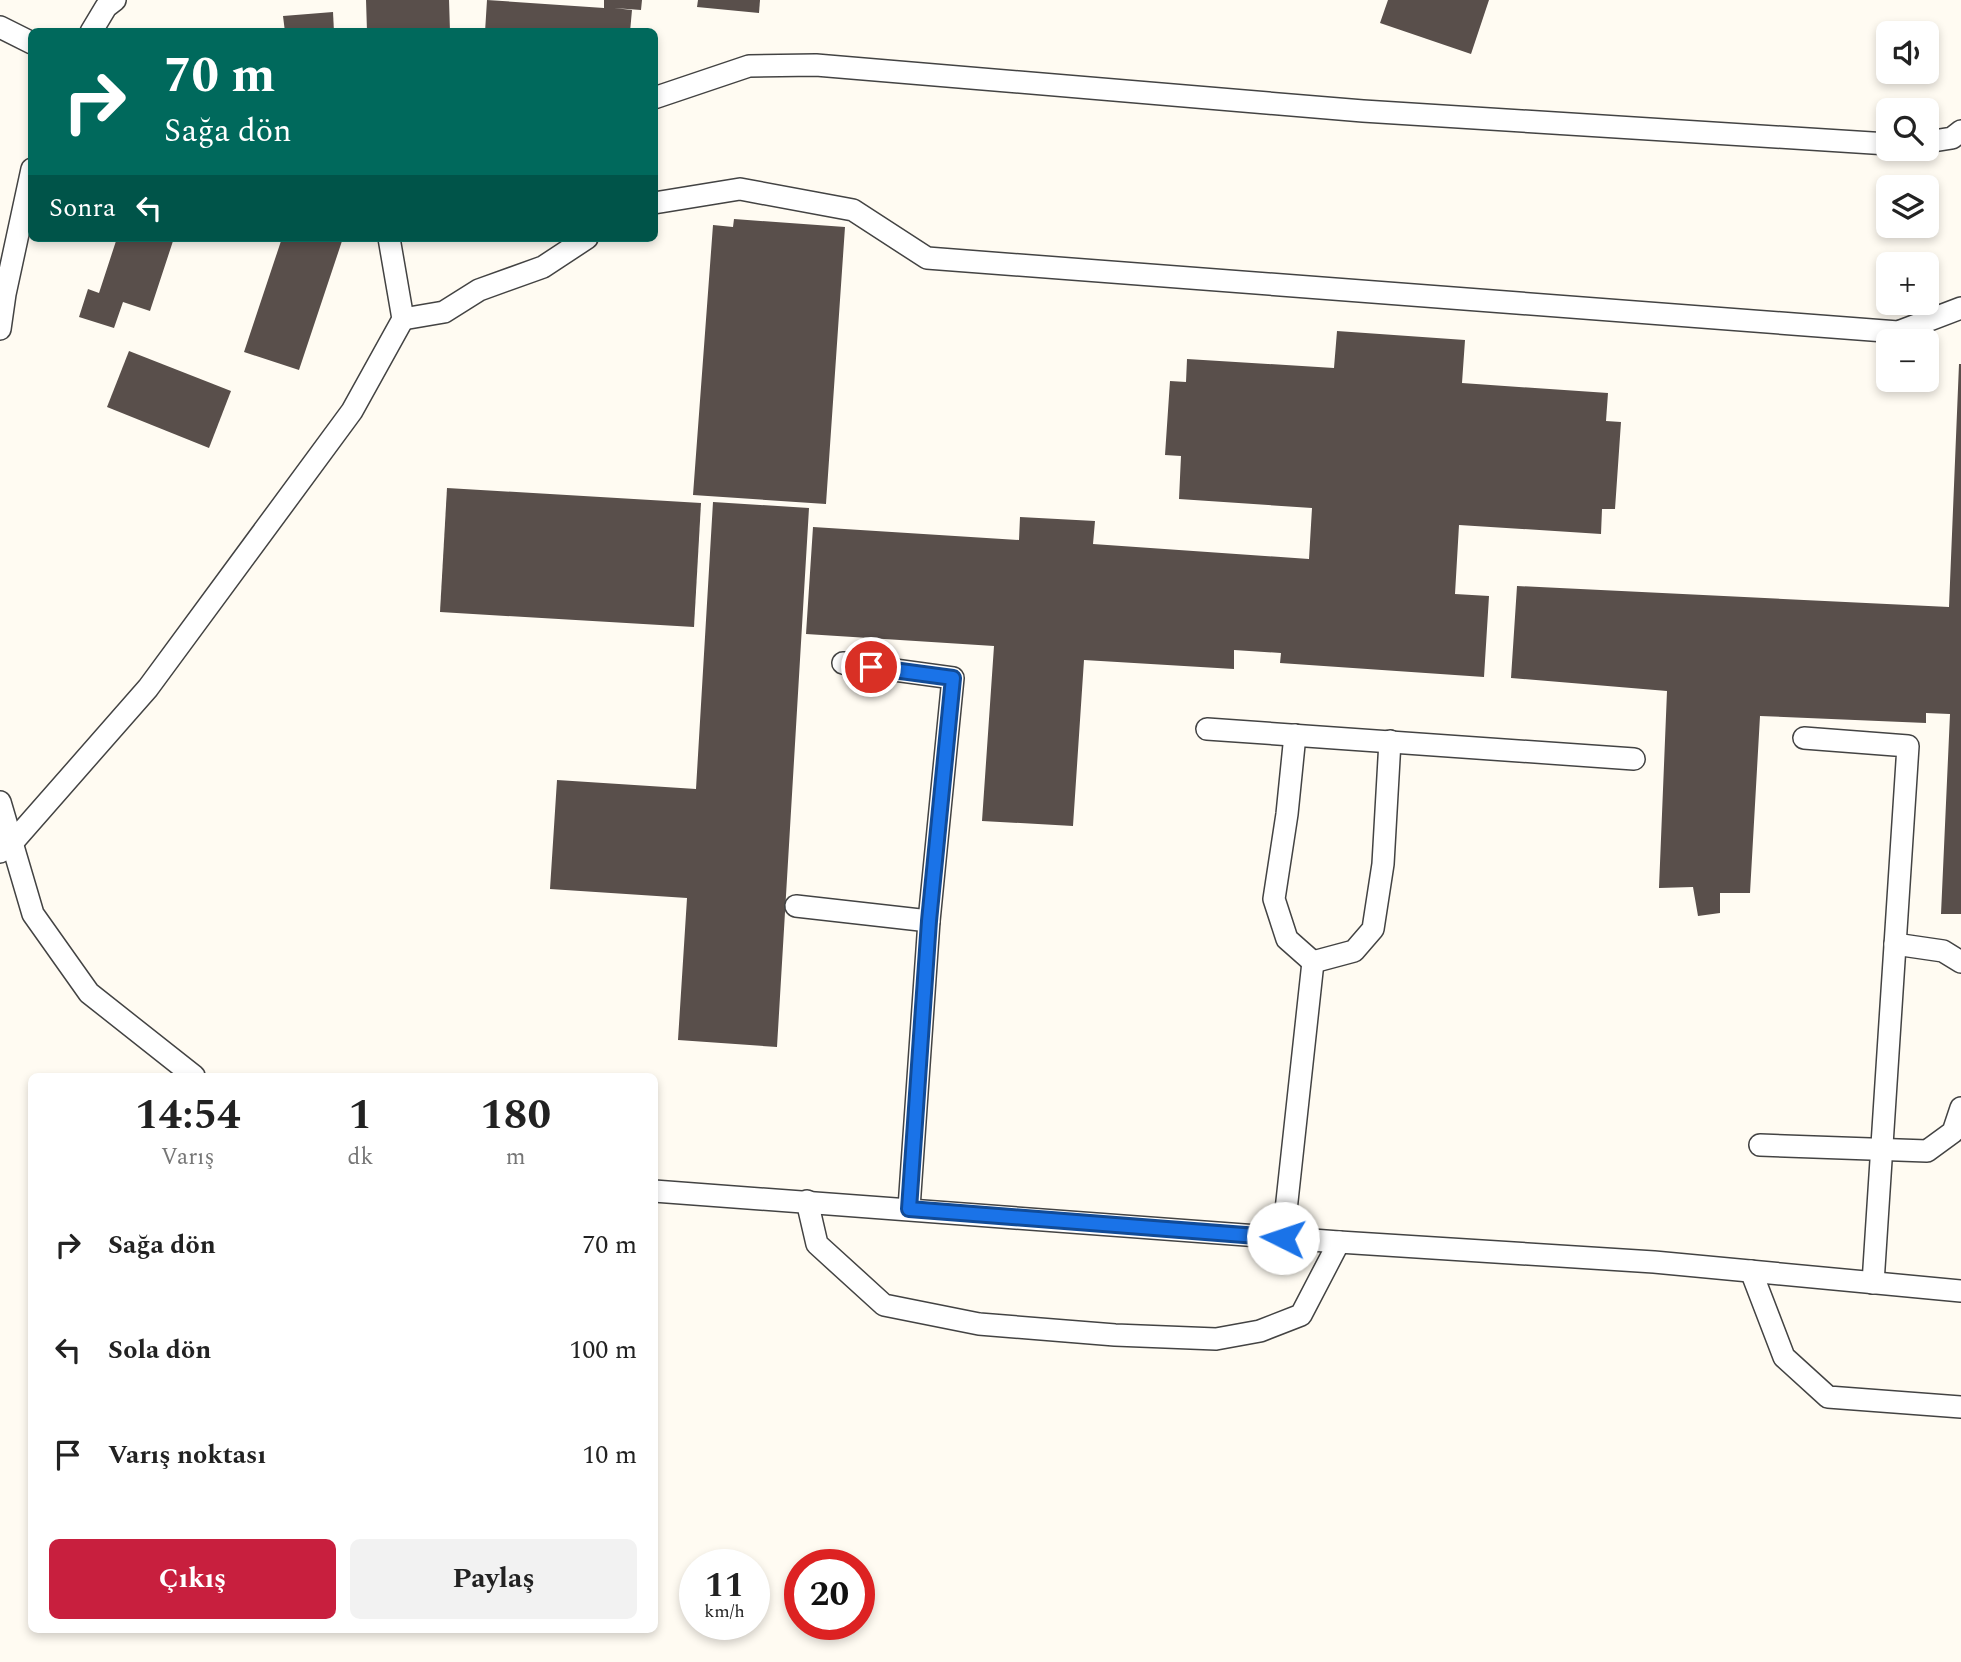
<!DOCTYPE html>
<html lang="tr">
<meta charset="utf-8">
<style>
:root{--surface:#fff;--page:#f2f2f2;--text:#222;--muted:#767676;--accent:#c81f3e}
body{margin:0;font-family:Spectral,serif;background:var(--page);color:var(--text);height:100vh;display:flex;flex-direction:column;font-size:26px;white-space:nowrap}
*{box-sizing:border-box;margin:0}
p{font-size:23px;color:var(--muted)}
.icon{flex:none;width:38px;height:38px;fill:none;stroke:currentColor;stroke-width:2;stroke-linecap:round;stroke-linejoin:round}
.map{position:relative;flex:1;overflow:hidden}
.sheet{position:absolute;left:28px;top:1073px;width:630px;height:560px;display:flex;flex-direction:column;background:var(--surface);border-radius:10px;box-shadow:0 4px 10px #0003}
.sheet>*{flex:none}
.top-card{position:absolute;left:28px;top:28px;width:630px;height:214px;border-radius:10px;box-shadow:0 4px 10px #0003;background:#00695c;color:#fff;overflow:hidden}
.buttons{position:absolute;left:1876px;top:21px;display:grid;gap:14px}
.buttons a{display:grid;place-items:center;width:63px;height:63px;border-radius:10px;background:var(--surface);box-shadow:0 4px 10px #0003;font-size:35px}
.speed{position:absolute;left:679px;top:1549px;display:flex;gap:14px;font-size:35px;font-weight:700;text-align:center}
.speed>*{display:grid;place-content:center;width:91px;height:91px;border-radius:50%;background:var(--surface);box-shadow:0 4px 10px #0003;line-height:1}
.speed small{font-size:18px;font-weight:400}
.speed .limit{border:10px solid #d22;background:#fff;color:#111}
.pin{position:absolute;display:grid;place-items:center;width:60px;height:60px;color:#fff;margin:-30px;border:4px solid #fff;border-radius:50%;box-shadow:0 2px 7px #0007}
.me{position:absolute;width:77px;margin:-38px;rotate:274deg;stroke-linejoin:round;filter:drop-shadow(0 0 5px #0008)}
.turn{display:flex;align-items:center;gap:24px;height:147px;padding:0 21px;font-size:32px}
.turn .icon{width:91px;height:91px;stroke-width:2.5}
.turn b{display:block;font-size:49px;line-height:60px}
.then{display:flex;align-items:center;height:66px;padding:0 21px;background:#0003;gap:14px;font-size:26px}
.eta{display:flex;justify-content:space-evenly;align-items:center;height:119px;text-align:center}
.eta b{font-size:42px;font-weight:700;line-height:49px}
.cta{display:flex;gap:14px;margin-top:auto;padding:14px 21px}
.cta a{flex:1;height:80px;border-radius:10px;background:var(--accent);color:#fff;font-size:28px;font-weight:700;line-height:80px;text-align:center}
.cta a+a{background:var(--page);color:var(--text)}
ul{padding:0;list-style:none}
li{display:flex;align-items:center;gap:21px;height:105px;padding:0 21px}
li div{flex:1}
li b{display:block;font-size:26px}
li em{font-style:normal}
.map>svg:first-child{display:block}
.building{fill:#594f4b}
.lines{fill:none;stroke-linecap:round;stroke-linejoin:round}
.service-casing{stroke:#434343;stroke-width:24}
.service{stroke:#fff;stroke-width:21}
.route-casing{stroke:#114b97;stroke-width:18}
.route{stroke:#1a73e8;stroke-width:12}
</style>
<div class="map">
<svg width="1961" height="1662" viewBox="0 0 1961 1662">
<rect width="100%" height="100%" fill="#fffbf2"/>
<g class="building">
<path d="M366 0H449L450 32H367Z"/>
<path d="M487 0 604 8V0H642L641 10 614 8 632 10 630 32H485Z"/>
<path d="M698 0H760L759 13 697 7Z"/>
<path d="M1388 0H1489L1471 54 1380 23Z"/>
<path d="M333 12 334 32H285L283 16Z"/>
<path d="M734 219 845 227 826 504 693 495 713 225 733 227Z"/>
<path d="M117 238H174L150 311 123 302 114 328 79 317 88 289 99 293Z"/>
<path d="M275 238H343L299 370 244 352 281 241Z"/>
<path d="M1337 331 1465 340 1462 383 1608 393 1606 421 1621 422 1615 509H1602L1601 534 1459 525 1455 594 1489 596 1484 677 1280 663 1281 653 1234 650V669L1084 660 1073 826 982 821 994 646 806 634 813 527 1019 540 1020 517 1095 521 1093 544 1309 559 1312 508 1179 499 1181 456 1165 455 1170 381 1186 382 1187 359 1334 368Z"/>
<path d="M129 351 231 391 209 448 107 407Z"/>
<path d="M1959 364H1961V914H1941L1950 714 1926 713V723L1760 716 1750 893H1720V913L1698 916 1693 887 1659 888 1667 691 1511 678 1517 586 1949 607Z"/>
<path d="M447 488 701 503 694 627 440 612Z"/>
<path d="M713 502 809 508 777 1047 678 1040 687 898 550 889 557 780 696 789Z"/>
</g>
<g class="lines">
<g class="service-casing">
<g id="service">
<path d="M0 27 32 43"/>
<path d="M91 32 106 7 115 0"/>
<path d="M654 98 749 66 816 65 1363 111 1888 144"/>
<path d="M1927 142 1952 138 1961 131"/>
<path d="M654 203 740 189 853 210 927 258 1898 332 1961 308"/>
<path d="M403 319 444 312 479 290 543 267 587 238"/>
<path d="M0 329 5 294 32 169"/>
<path d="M843 663 953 678 929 921 909 1208"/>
<path d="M1207 729 1634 759"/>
<path d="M1295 735 1287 814 1274 899 1287 939 1313 962 1354 951 1373 929 1383 864 1390 741"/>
<path d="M1804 738 1908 746 1873 1283"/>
<path d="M0 802 33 914 89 993 194 1076"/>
<path d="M0 852 12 843 148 688 352 411 403 319 389 238"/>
<path d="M796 906 929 921"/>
<path d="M1895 944 1943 951 1961 962"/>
<path d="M1760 1145 1927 1151 1953 1132 1961 1108"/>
<path d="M654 1191 1339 1242 1654 1262 1961 1291"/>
<path d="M807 1201 817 1244 884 1305 979 1324 1115 1335 1216 1339 1260 1331 1301 1315 1339 1242"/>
<path d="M1283 1238 1313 962"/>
<path d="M1751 1271 1784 1357 1828 1397 1961 1407"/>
</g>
</g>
<use href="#service" class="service"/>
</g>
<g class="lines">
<g class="route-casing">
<path id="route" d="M871 667 953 678 929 921 909 1209 1283 1238"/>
</g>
<use href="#route" class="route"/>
</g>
</svg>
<div class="buttons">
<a><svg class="icon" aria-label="sound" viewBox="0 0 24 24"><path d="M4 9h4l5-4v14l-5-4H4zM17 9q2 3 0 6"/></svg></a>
<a><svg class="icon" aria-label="search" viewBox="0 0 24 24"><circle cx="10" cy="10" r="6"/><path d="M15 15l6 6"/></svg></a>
<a><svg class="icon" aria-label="layers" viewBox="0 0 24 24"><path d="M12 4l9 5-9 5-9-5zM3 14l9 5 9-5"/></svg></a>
<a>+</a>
<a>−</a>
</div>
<div class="speed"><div>11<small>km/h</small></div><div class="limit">20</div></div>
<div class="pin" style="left:871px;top:667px;background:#d93025"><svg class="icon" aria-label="arrive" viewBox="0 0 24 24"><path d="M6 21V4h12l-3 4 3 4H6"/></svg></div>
<svg class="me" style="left:1283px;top:1238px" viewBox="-20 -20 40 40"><circle r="19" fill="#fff"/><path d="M0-13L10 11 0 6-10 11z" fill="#1a73e8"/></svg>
<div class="top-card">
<div class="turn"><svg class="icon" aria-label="right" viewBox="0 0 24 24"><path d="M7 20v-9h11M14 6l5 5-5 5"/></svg><div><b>70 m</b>Sağa dön</div></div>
<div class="then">Sonra<svg class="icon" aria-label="left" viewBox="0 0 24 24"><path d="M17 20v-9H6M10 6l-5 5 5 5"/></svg></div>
</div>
<section class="sheet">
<div class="eta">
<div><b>14:54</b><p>Varış</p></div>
<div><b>1</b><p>dk</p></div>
<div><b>180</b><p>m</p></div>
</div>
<ul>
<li><svg class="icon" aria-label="right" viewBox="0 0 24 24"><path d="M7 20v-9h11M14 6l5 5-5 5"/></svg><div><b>Sağa dön</b></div><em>70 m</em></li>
<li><svg class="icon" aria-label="left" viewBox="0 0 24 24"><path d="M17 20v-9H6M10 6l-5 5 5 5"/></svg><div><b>Sola dön</b></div><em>100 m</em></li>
<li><svg class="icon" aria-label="arrive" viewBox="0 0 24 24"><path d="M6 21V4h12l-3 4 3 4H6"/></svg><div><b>Varış noktası</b></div><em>10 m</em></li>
</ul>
<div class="cta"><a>Çıkış</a><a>Paylaş</a></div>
</section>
</div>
